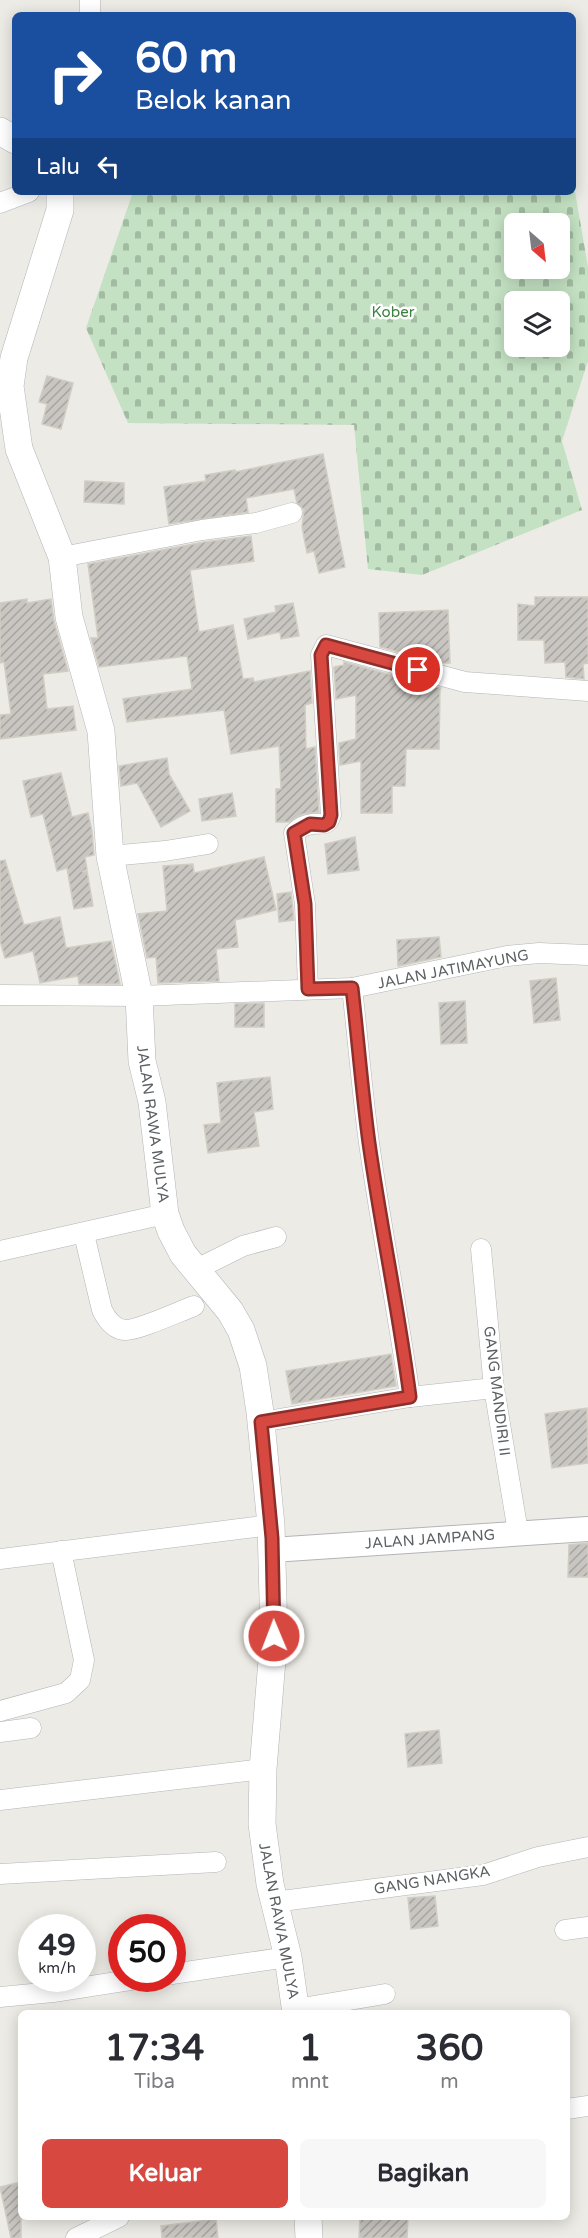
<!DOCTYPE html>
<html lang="id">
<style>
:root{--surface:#fff;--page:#f7f7f7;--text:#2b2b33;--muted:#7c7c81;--accent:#d74940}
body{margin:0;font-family:"Varela Round",sans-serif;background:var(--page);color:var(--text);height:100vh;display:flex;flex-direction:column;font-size:22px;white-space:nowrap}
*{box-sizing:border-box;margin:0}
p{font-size:20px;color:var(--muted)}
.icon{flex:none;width:33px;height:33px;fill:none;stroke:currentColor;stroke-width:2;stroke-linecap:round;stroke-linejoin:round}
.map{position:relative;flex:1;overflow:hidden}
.details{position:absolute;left:18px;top:2010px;width:552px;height:210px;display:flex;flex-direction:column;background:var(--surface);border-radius:9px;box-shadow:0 3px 15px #0003}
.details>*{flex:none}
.banner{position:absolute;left:12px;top:12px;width:564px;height:183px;border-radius:9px;box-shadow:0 3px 15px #0003;background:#1a4fa0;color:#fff;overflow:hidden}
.needle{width:39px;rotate:152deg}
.fabs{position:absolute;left:504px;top:213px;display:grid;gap:12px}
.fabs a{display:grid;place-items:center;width:66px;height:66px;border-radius:9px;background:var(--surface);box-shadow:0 3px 15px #0003;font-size:30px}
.speed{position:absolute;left:18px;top:1914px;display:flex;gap:12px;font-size:30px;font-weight:700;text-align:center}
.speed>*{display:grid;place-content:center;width:78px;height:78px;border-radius:50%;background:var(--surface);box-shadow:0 3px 15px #0003;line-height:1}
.speed small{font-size:15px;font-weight:400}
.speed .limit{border:9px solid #d22;background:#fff;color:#111}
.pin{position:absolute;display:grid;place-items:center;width:51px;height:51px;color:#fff;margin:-26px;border:3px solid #fff;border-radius:50%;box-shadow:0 2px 6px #0007}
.me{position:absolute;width:66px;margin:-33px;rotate:359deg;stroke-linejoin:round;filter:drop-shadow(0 0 4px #0008)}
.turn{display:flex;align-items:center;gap:21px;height:126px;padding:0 24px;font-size:27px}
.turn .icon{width:78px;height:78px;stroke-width:2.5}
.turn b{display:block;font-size:42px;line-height:51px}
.then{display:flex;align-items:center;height:57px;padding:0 24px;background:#0003;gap:12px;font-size:22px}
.eta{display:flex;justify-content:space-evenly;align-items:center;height:102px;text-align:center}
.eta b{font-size:36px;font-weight:700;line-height:42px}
.primary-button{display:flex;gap:12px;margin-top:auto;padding:12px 24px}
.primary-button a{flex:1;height:69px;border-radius:9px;background:var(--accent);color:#fff;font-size:24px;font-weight:700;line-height:69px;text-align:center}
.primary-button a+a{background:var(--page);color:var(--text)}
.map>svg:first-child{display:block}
.cemetery{fill:url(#cemetery-stones);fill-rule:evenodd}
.building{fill:url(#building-hatch);stroke:#d1cdc3;stroke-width:1.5}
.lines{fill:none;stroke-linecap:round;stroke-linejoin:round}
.minor-casing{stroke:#b2b5b8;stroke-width:21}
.tertiary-casing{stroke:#b2b5b8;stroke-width:26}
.secondary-casing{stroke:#b1b4b8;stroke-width:28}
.minor{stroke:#fff;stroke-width:20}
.tertiary{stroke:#fff;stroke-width:24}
.secondary{stroke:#fff;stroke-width:27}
.route-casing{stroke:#8c2f2a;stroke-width:15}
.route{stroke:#d74940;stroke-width:10}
.labels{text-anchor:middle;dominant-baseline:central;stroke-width:5;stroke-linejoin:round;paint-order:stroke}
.park-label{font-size:15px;fill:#3e8140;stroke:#fff}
.street-label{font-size:15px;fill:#5c6063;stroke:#fff}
</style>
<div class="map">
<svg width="588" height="2238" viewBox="0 0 588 2238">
<defs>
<pattern id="cemetery-stones" width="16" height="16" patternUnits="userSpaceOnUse" patternTransform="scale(1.5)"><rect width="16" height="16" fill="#c4e2c3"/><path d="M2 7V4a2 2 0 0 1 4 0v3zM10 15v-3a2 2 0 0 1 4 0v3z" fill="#a2bba2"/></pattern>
<pattern id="building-hatch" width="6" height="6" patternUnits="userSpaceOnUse" patternTransform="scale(1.5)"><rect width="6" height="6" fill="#c9c6c1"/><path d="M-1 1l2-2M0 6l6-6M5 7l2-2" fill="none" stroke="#a6a4a0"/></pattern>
</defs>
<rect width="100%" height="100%" fill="#edebe5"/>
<path class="cemetery" d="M573 180 588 267V361L562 441 582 510 422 575 368 569 354 425 128 423 86 328 133 192H573ZM514 224H560V268H514ZM514 302H560V346H514Z"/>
<g class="building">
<path d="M47 376 73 383 61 429 42 424 47 404 39 402Z"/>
<path d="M323 454 345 567 319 573 314 551 307 553 302 527 304 510 297 503 294 489 246 498 248 512 169 524 164 487 206 481 205 475 235 470V472Z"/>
<path d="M85 481 124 483V504L84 502Z"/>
<path d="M251 536 254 561 190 570 199 632 233 625 243 679 253 678 254 682 310 671 312 703 305 705 306 749 315 747 319 812 303 814 289 822H276V789H281L279 746 231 754 224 710 127 722 123 699 192 689 187 656 99 667 91 638H98L88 564 204 542Z"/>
<path d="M535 597H588V663L583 664 584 679 566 677 565 662 545 663 544 640H518V604L535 606Z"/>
<path d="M27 599V603L51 599 54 621 68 671 43 674 47 709 73 706 76 730 0 739V715L11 714 4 662 0 663V603Z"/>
<path d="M293 603 299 636 281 639 280 632 248 639 244 619 276 612 275 606Z"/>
<path d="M448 610 450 663H441L380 647 379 613Z"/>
<path d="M344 662 440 688 439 749H406L405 786H392V813H361V761L340 765 339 743 356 739V695L336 699 334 667 344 665Z"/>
<path d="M167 758 169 774 190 811 161 827 137 783 121 786 119 766Z"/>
<path d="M61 773 72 817 88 813 92 831 94 855 85 857 87 869 82 872 87 871 93 906 74 909 67 868 57 871 43 814 31 817 23 781Z"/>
<path d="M232 793 236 816 202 821 199 799Z"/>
<path d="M355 837 359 870 328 874 325 844Z"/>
<path d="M264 857 276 910 235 920 238 947 216 949 219 981 158 983 156 957 147 958 138 914 167 911 163 866 193 864 194 873Z"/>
<path d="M5 860 24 925 60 917 66 948 111 941 120 984H79L78 976 40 983 33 951 5 958 0 941V861Z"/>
<path d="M291 892 294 920 279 922 277 894Z"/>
<path d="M439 937 441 957 398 966 397 940Z"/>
<path d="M556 978 560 1020 534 1023 530 981Z"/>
<path d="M465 1001 467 1043 441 1044 439 1003Z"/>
<path d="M264 1003V1027H235V1004Z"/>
<path d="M270 1077 273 1109 254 1112 259 1146 208 1153 204 1125 221 1123 217 1083Z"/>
<path d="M391 1354 396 1386 292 1404 286 1371Z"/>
<path d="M587 1408 588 1463 552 1468 545 1414Z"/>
<path d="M588 1543V1577H568L569 1545Z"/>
<path d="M439 1730 442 1763 408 1767 405 1734Z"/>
<path d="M435 1896 438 1926 411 1929 408 1898Z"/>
<path d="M21 2182V2238H11L0 2187Z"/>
<path d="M360 2217H408L407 2238H359Z"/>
<path d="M216 2219 218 2238H162L161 2226Z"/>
</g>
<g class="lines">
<g class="minor-casing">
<g id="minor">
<path d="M90 0V15"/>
<path d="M0 203 29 192"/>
<path d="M62 557 202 530 256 523 292 513"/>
<path d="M110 856 165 851 208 844"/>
<path d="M352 988C358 1039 362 1092 369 1143 381 1228 398 1312 410 1397"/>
<path d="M308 989 305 904 294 833C299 828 305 825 312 824 322 823 327 827 331 815L321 655 326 645 465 682 588 691"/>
<path d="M0 995 139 996 352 988 507 956 539 953 588 955"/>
<path d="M84 1234 102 1310C107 1320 114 1330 126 1330 139 1330 180 1311 194 1306"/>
<path d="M481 1249 494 1388 518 1532"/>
<path d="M0 1251 165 1214"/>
<path d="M195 1270 243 1246 276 1237"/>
<path d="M261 1422 410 1397 494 1388"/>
<path d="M0 1559 271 1525"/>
<path d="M0 1711 66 1693 80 1680 84 1660 61 1551"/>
<path d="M0 1732 31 1728"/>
<path d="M0 1800 263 1769"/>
<path d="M0 1874 216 1862"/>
<path d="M274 1902 483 1875 538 1857 588 1847"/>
<path d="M565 1930 588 1927"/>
<path d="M172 1974 288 1957"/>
<path d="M0 1997 53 1992 143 1978"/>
<path d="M296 2009 385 1994"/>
<path d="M567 2109 588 2106"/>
<path d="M76 2238 119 2217"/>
</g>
</g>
<g class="tertiary-casing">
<path id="tertiary" d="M272 1550 588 1529"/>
</g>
<g class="secondary-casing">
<g id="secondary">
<path d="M0 131 15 140"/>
<path d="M60 192V210L14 358 10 386 19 449 62 557 69 617 101 731 110 856 139 996 142 1061 152 1102 165 1214 171 1231 183 1254 230 1311 241 1330 253 1366 260 1412 271 1525 274 1636 263 1769 262 1824 270 1884 288 1957 296 2013"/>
<path d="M308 2217 309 2238"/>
</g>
</g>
<use href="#minor" class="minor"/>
<use href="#tertiary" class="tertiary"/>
<use href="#secondary" class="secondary"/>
</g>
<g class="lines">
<g class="route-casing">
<path id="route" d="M274 1636 272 1538 261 1422 410 1397C399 1312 381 1228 369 1143 362 1092 358 1039 352 988L308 989 305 904 294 833 310 824 324 825 329 822 331 815 321 655 326 645 418 670"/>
</g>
<use href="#route" class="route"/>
</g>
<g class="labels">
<g class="park-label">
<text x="393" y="312">Kober</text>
</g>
<g class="street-label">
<text transform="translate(453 969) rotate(-11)">JALAN JATIMAYUNG</text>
<text transform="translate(153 1124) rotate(82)">JALAN RAWA MULYA</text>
<text transform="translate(497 1391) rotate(83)">GANG MANDIRI II</text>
<text transform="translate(430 1539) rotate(-4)">JALAN JAMPANG</text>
<text transform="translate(432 1880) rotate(-9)">GANG NANGKA</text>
<text transform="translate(279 1921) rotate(79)">JALAN RAWA MULYA</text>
</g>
</g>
</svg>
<div class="fabs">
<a><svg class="needle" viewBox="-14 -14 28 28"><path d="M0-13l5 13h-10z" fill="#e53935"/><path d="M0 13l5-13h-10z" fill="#7c7c81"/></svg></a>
<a><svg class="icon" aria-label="layers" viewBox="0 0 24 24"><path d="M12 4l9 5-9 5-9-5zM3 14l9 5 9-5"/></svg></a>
</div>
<div class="speed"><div>49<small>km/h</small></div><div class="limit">50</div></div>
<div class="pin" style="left:418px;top:670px;background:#d93025"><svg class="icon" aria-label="arrive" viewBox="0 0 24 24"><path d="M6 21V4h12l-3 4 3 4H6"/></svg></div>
<svg class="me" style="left:274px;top:1636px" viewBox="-20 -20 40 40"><circle r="17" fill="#d74940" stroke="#fff" stroke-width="3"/><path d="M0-11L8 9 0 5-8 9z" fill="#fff"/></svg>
<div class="banner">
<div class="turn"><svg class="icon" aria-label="right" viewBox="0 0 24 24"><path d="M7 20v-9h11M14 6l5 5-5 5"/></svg><div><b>60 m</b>Belok kanan</div></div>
<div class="then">Lalu<svg class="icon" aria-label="left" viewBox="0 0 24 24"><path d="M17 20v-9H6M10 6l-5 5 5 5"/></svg></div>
</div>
<section class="details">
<div class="eta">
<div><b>17:34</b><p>Tiba</p></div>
<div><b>1</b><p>mnt</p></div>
<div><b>360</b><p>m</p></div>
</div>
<div class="primary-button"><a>Keluar</a><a>Bagikan</a></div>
</section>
</div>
